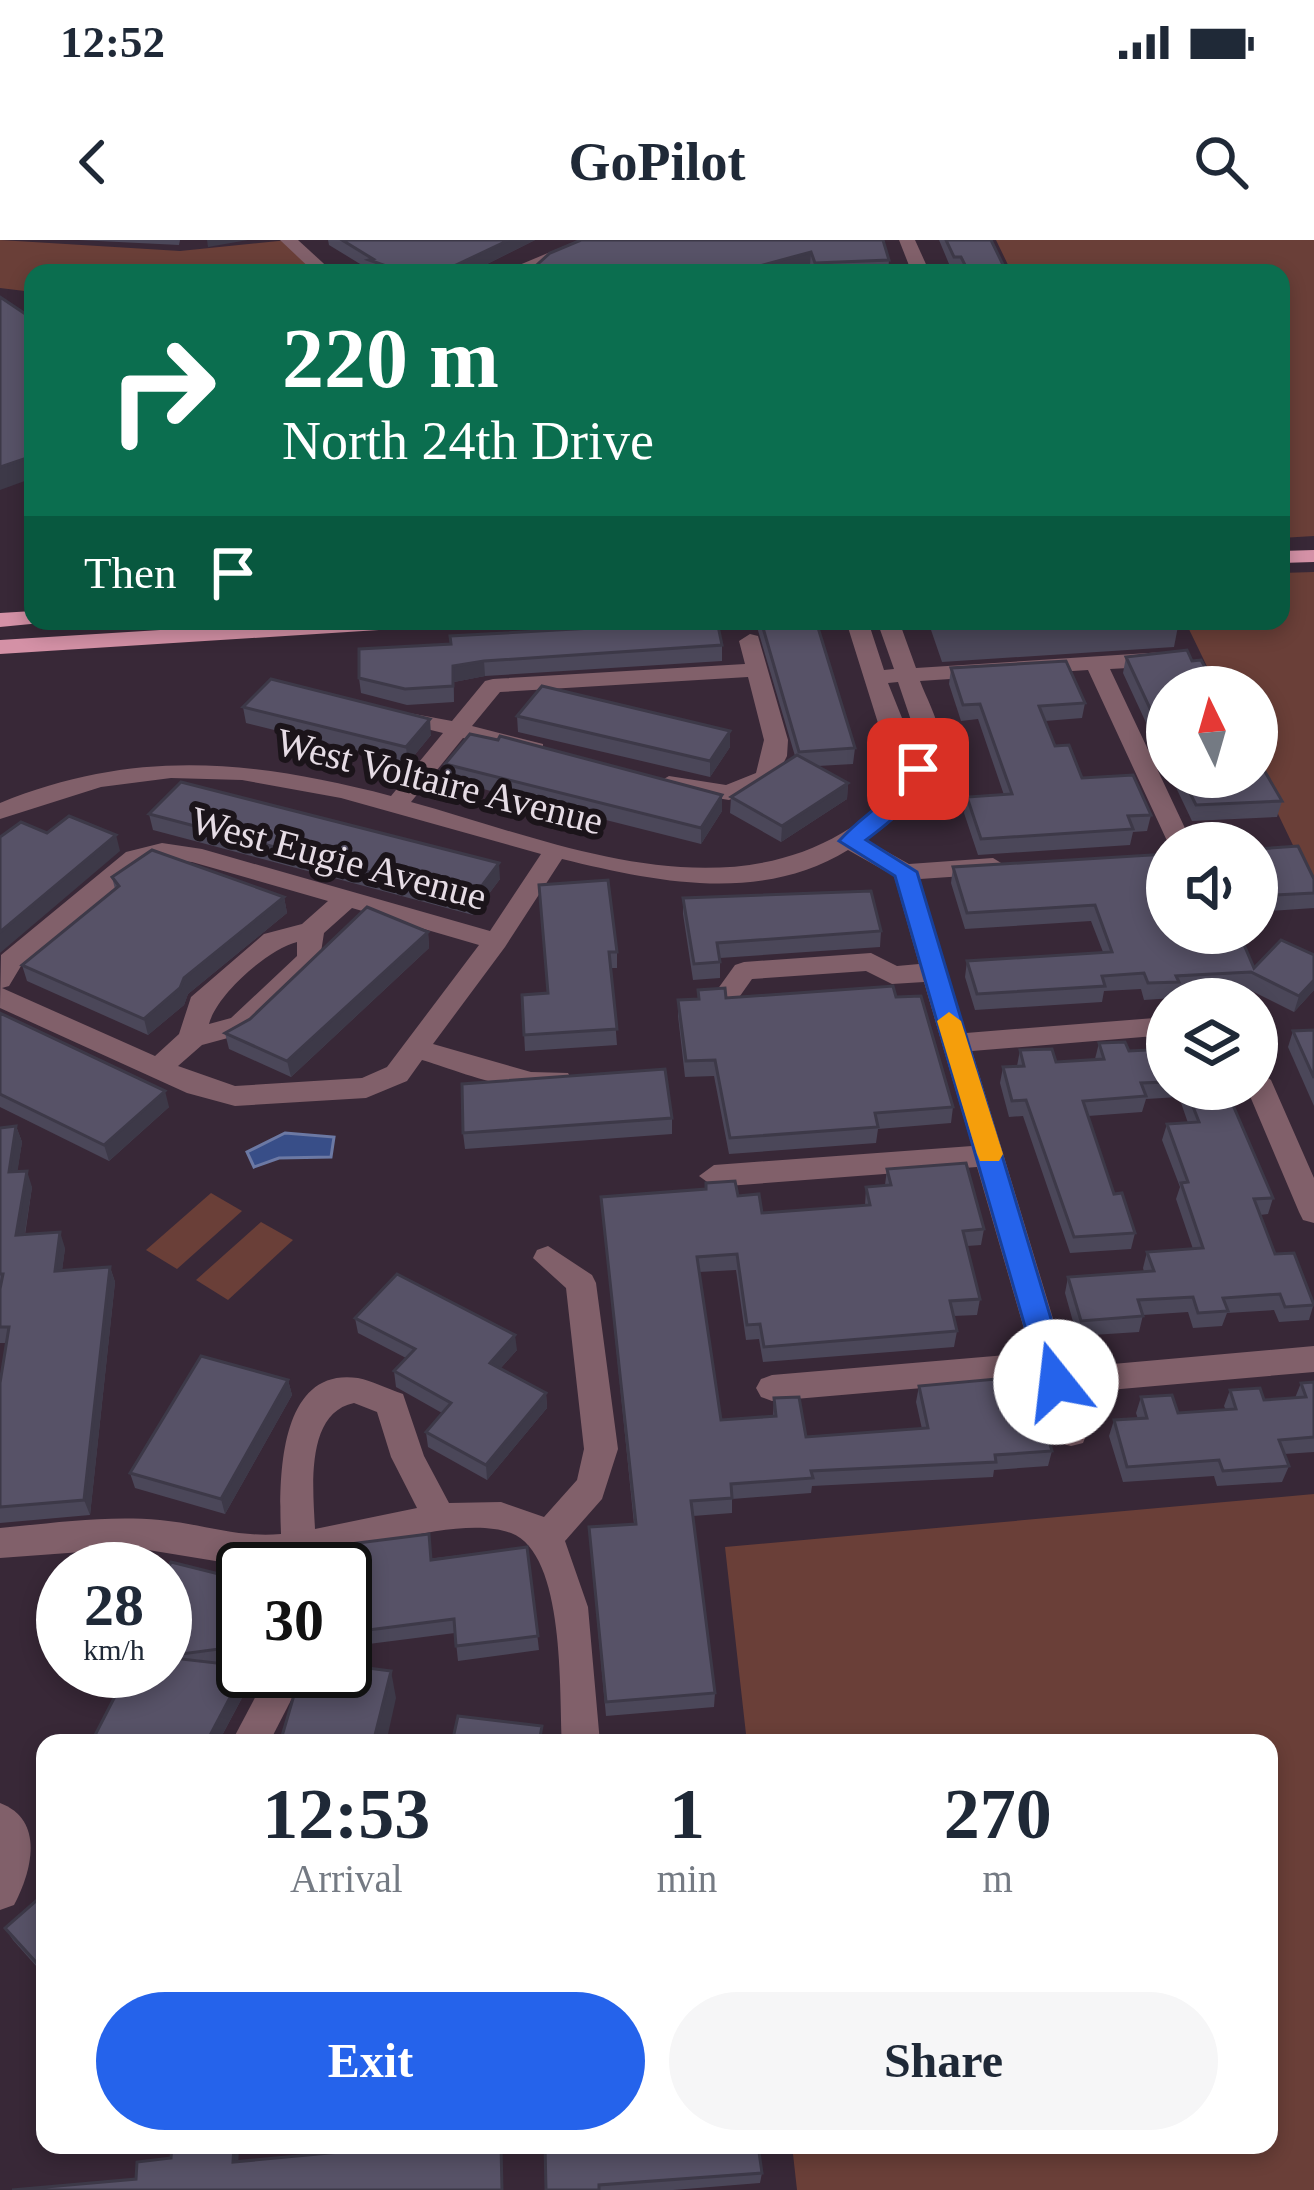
<!DOCTYPE html>
<style>
:root{--surface:#fff;--page:#f6f6f7;--text:#1f2937;--muted:#747a83;--accent:#2563eb}
body{margin:0;font-family:Georgia,serif;background:var(--page);color:var(--text);height:100vh;display:flex;flex-direction:column;font-size:45px;white-space:nowrap}
*{box-sizing:border-box;margin:0}
p{font-size:39px;color:var(--muted)}
.icon{flex:none;width:66px;height:66px;fill:none;stroke:currentColor;stroke-width:2;stroke-linecap:round;stroke-linejoin:round}
.map{position:relative;flex:1;overflow:hidden}
.drawer{position:absolute;left:36px;top:1494px;width:1242px;height:420px;display:flex;flex-direction:column;background:var(--surface);border-radius:24px;box-shadow:0 6px 18px #0003}
.drawer>*{flex:none}
.banner{position:absolute;left:24px;top:24px;width:1266px;height:366px;border-radius:24px;box-shadow:0 6px 18px #0003;background:#0b6e4f;color:#fff;overflow:hidden}
.needle{width:78px;rotate:355deg}
.tools{position:absolute;left:1146px;top:426px;display:grid;gap:24px}
.tools a{display:grid;place-items:center;width:132px;height:132px;border-radius:50%;background:var(--surface);box-shadow:0 6px 18px #0003;font-size:60px}
.speed{position:absolute;left:36px;top:1302px;display:flex;gap:24px;font-size:60px;font-weight:700;text-align:center}
.speed>*{display:grid;place-content:center;width:156px;height:156px;border-radius:50%;background:var(--surface);box-shadow:0 6px 18px #0003;line-height:1}
.speed small{font-size:30px;font-weight:400}
.speed .limit{border:6px solid #111;border-radius:18px;background:#fff;color:#111}
.pin{position:absolute;display:grid;place-items:center;width:102px;height:102px;color:#fff;margin:-51px;border-radius:24px;box-shadow:0 6px 18px #0006}
.me{position:absolute;width:132px;margin:-66px;rotate:344deg;stroke-linejoin:round;filter:drop-shadow(0 0 9px #0008)}
.turn{display:flex;align-items:center;gap:42px;height:252px;padding:0 60px;font-size:54px}
.turn .icon{width:156px;height:156px;stroke-width:2.5}
.turn b{display:block;font-size:84px;line-height:102px}
.then{display:flex;align-items:center;height:114px;padding:0 60px;background:#0003;gap:24px;font-size:45px}
.eta{display:flex;justify-content:space-evenly;align-items:center;height:204px;text-align:center}
.eta b{font-size:72px;font-weight:800;line-height:84px}
.action{display:flex;gap:24px;margin-top:auto;padding:24px 60px}
.action a{flex:1;height:138px;border-radius:72px;background:var(--accent);color:#fff;font-size:48px;font-weight:800;line-height:138px;text-align:center}
.action a+a{background:var(--page);color:var(--text)}
.status{display:flex;justify-content:space-between;align-items:center;height:84px;padding:0 60px;background:var(--surface);direction:ltr}
.status svg{height:33px;fill:currentColor}
header{display:flex;justify-content:space-between;align-items:center;height:156px;padding:0 60px;background:var(--surface);font-size:54px;font-weight:800}
.map>svg:first-child{display:block}
.green{fill:#6a3f38}
.water{fill:#384e88;stroke:#6c79a4;stroke-width:3}
.lines{fill:none;stroke-linecap:round;stroke-linejoin:round}
.minor{fill:#81606a;fill-rule:evenodd}
.major{fill:#d491a6;fill-rule:evenodd}
.wall{fill:#4b4759}
.shaded-wall{fill:#3d3948}
.building{fill:#575267;stroke:#3d3948;stroke-width:3}
.route{fill:#2563eb;stroke:#184099;stroke-width:3}
.slow{fill:#f59e0b}
.labels{text-anchor:middle;dominant-baseline:central;stroke-width:12;stroke-linejoin:round;paint-order:stroke}
.street-label{font-size:39px;fill:#e6dce5;stroke:#1b141a}
</style>
<div class="status"><b>12:52</b><svg viewBox="0 0 49 12"><path d="M0 12V9h3v3zM5 12V6h3v6zM10 12V3h3v9zM15 12V0h3v12zM26 1h20v11H26zM47 4h2v5h-2z"/></svg></div>
<header><svg class="icon" aria-label="back" viewBox="0 0 24 24"><path d="M15 5l-7 7 7 7"/></svg>GoPilot<svg class="icon" aria-label="search" viewBox="0 0 24 24"><circle cx="10" cy="10" r="6"/><path d="M15 15l6 6"/></svg></header>
<div class="map">
<svg width="1314" height="1950" viewBox="0 0 1314 1950">
<rect width="100%" height="100%" fill="#382837"/>
<g class="green">
<path d="M0 0 180 11 288 0 325 33H33V52L0 48Z"/>
<path d="M996 0H1314V296L1281 298V33H1012Z"/>
<path d="M1314 332V649L1257 530V447H1217L1185 381H1281V333Z"/>
<path d="M211 953 242 971 177 1029 146 1010Z"/>
<path d="M261 982 293 1000 228 1060 196 1040Z"/>
<path d="M1314 1254V1950H797L792 1905H1269V1503H747L725 1307Z"/>
</g>
<path class="water" d="M285 893 334 897 331 917 279 918 254 927 247 912Z"/>
<g class="lines">
<g class="minor">
<path d="M280 0H298L334 33H315Z"/>
<path d="M579 0H602L524 33H500Z"/>
<path d="M899 0H915L930 33H912Z"/>
<path d="M846 381H868L884 430 894 429 877 381H899L916 428 1164 412 1175 419 1164 426 1110 429 1192 603H1168L1088 430 920 441C926 457 937 477 940 495 945 538 898 579 866 600L909 624 993 618 1006 626 993 634 920 639 966 793 1167 777V795L972 811 1068 1128 1314 1106V1132L1075 1153 1087 1193 1083 1203 1071 1206 1059 1203 1039 1138 772 1161 761 1157 756 1148 761 1139 772 1135 1031 1113 977 927 714 947 699 936 714 925 972 906 924 742 892 744 866 731 752 739 740 756 730 759 717 750 735 725 744 722 871 713 897 726 919 724 894 636 848 610C760 664 657 642 562 619L505 707 433 804 531 832 568 833 572 840C549 869 454 829 422 820L407 841 366 858 235 866 187 853 0 768 1 715 126 612 162 603 202 609 490 691 541 614 341 558 242 540 171 538 101 547 0 579V563C136 508 252 520 391 556L443 493 382 478V468L452 481 485 441 493 439 745 424 739 401 750 394 758 396 788 500 787 516 774 542 729 560 669 550 657 543 669 536 726 545 756 533 764 500 748 437 500 452 472 486 543 504V514L535 516 463 498 411 562C546 599 710 671 842 593 869 577 894 561 907 530L883 499ZM898 442 917 498 914 508 888 443ZM162 619 192 622 328 661 302 684 264 694 191 757 179 794 155 816 2 748 9 746 21 726 144 624ZM352 668 479 705 387 827 362 838 235 846 178 826 202 805 250 792 319 725 324 693ZM297 702V716L231 778 209 784C217 754 267 710 297 702Z"/>
<path d="M1257 830 1271 840 1314 938V983L1303 980 1299 972 1247 849H1257Z"/>
<path d="M548 1006 592 1035 596 1043 618 1209 602 1259 565 1301 588 1367 600 1503H562C559 1453 566 1314 511 1293 462 1275 369 1308 317 1318L318 1329H284L283 1323 240 1325 136 1308 0 1318V1288C53 1283 107 1275 160 1280 203 1284 238 1298 281 1294 279 1243 277 1126 358 1138 372 1141 388 1149 403 1154L424 1216 449 1263 501 1262 544 1277 577 1240 584 1209 566 1048 533 1018 537 1010ZM354 1163 377 1172 391 1217 417 1268 315 1289C313 1249 305 1173 354 1163Z"/>
<path d="M269 1431H306L269 1503H231Z"/>
<path d="M0 1563C45 1580 32 1631 14 1665L0 1670Z"/>
</g>
<g class="major">
<path d="M1314 310V322L1281 323V311Z"/>
<path d="M33 371V381L41 383 0 387V373Z"/>
<path d="M306 381H421L410 388 0 414V400Z"/>
</g>
</g>
<g class="wall">
<path d="M78 0H180L179 5Z"/>
<path d="M328 0H535L469 33H370V30L329 5Z"/>
<path d="M883 0 889 20 888 33H798L811 27 810 25 782 33H528Z"/>
<path d="M939 0H991L1007 33H961L960 30 952 31Z"/>
<path d="M758 381H816L855 508 853 524 818 526 848 543 847 559 781 602 730 573 731 557 795 516 757 387Z"/>
<path d="M932 381H1179L1174 407 942 422 931 390Z"/>
<path d="M722 405V421L485 436 454 442V462L407 465 361 453 359 438V409Z"/>
<path d="M1126 417 1192 421 1167 447V528L1123 433Z"/>
<path d="M951 428 1085 463 1082 478 1045 481 1055 506 1082 538 1151 575 1147 591 1133 592 1130 605 978 615 964 573 967 557 1004 555 978 479 961 481 949 444Z"/>
<path d="M243 467 431 495 408 523 246 483Z"/>
<path d="M517 476 730 491V507L710 537 518 492Z"/>
<path d="M445 524 722 555V571L701 604 447 540Z"/>
<path d="M1171 537H1257L1282 561 1277 577 1192 581Z"/>
<path d="M149 574 500 639 473 675 153 590Z"/>
<path d="M1257 609 1314 639V668L1257 672Z"/>
<path d="M1167 614 1254 728 1314 715V750L1294 772 1246 748 1176 752 1174 758 1144 760 1141 749 1104 751 1102 762 975 770 965 737 967 721 1103 712 1091 681 965 689 951 643 953 627Z"/>
<path d="M112 637 284 657 287 673 188 754 184 765 148 795 27 741 22 725 115 649Z"/>
<path d="M539 645 617 712V728H611L617 805 525 811 522 755 548 753Z"/>
<path d="M683 658 881 691 880 707 720 718V738L693 740 683 674Z"/>
<path d="M428 692 429 708 291 837 229 809 225 793Z"/>
<path d="M698 750 726 758 896 757 953 867 951 883 878 889 876 903 729 914 714 836 685 837 678 776V760L698 759Z"/>
<path d="M0 773 169 867 109 921 0 867Z"/>
<path d="M1314 790V866L1288 807 1293 791Z"/>
<path d="M1099 803 1129 811 1167 809V849H1230L1228 855 1273 958 1268 974 1260 975 1275 1014 1314 1063 1309 1080 1279 1082 1274 1070 1227 1073 1222 1086 1193 1088 1188 1072 1143 1075 1139 1092 1077 1096 1065 1053 1068 1037 1144 1032 1143 1028 1147 1012 1193 1009 1176 959 1180 947 1162 900 1167 884 1188 883 1179 857 1146 859 1142 872 1088 876 1114 954 1135 993 1131 1009 1070 1013 1023 876 1009 877 1000 843 1003 827 1017 826 1020 810 1056 822 1095 819Z"/>
<path d="M672 878V894L465 909 463 893Z"/>
<path d="M16 886 22 902 17 932 32 947 25 995 65 1008 62 1030 110 1027 115 1042 90 1275 0 1283V1143L6 1103H0V888Z"/>
<path d="M887 929 984 989 981 1005 967 1006 980 1059 977 1075 953 1076 957 1091 954 1107 763 1122 759 1099 746 1100 736 1030 699 1032 721 1180 773 1177 774 1158 806 1197 922 1189 916 1162 919 1146 1012 1160 1052 1211 1048 1226 994 1230 993 1237 812 1246 811 1253 732 1259V1273L693 1276 715 1453 714 1467 606 1476 590 1302 634 1284 601 957 738 956 762 973 865 966 866 947 885 945Z"/>
<path d="M355 1078 517 1110 500 1129 546 1153 547 1168 487 1240 428 1207 426 1192 442 1173 396 1147 394 1131 406 1118 358 1093Z"/>
<path d="M288 1140 292 1155 225 1274 135 1248 130 1233Z"/>
<path d="M1314 1142V1212L1284 1214 1289 1226 1282 1242 1217 1246 1214 1236 1123 1242 1109 1196 1114 1180 1138 1179 1136 1173 1141 1157 1178 1173 1226 1170 1224 1166 1230 1150 1264 1160 1295 1158 1301 1143Z"/>
<path d="M527 1307 539 1410 458 1421 455 1393 345 1407V1329Z"/>
<path d="M243 1340V1421L220 1424 251 1441 218 1503H91Z"/>
<path d="M45 1653V1736L13 1700 5 1688Z"/>
<path d="M762 1933 760 1943 673 1950H546Z"/>
</g>
<g class="shaded-wall">
<path d="M207 0H248L208 7Z"/>
<path d="M509 0H535L469 33H452V27Z"/>
<path d="M811 12 810 25 782 33H737Z"/>
<path d="M33 216V238L0 250V227Z"/>
<path d="M484 421 485 436 454 442V462L453 426Z"/>
<path d="M430 479 431 495 408 523 406 507Z"/>
<path d="M730 491V507L710 537V521Z"/>
<path d="M848 543 847 559 781 602 782 586Z"/>
<path d="M722 555V571L701 604V588Z"/>
<path d="M116 595 120 611 0 713V692Z"/>
<path d="M499 623 500 639 473 675 472 659Z"/>
<path d="M284 657 287 673 188 754 184 765 148 795 144 779 184 738Z"/>
<path d="M428 692 429 708 291 837 287 821Z"/>
<path d="M1314 740V750L1294 772 1299 756Z"/>
<path d="M165 851 169 867 109 921 104 905Z"/>
<path d="M16 886 22 902 15 948 9 932Z"/>
<path d="M27 931 32 947 22 1011 16 995Z"/>
<path d="M60 992 65 1008 60 1047 55 1031Z"/>
<path d="M110 1027 115 1042 90 1275 84 1260Z"/>
<path d="M515 1095 517 1110 491 1139 490 1123Z"/>
<path d="M288 1140 292 1155 225 1274 221 1259Z"/>
<path d="M546 1153 547 1168 487 1240 486 1225Z"/>
<path d="M244 1431H248L251 1441 218 1503H206Z"/>
<path d="M391 1431 396 1458 386 1503H373Z"/>
<path d="M234 1905H239L238 1932 233 1922Z"/>
</g>
<g class="building">
<path d="M342 0H509L452 27V33H406L369 20 373 19Z"/>
<path d="M581 0H883L889 20 815 23 811 12 737 32 528 33 550 13Z"/>
<path d="M946 0H991L1007 33H969L961 17H954Z"/>
<path d="M811 27 837 33H798Z"/>
<path d="M0 57 27 75 33 73V216L0 227Z"/>
<path d="M717 381 722 405 484 421 453 426V446L405 449 359 438V409L451 404 450 396Z"/>
<path d="M761 381H816L855 508 799 512Z"/>
<path d="M1187 410 1192 421 1201 420 1216 447H1167V505L1126 417Z"/>
<path d="M1066 421 1085 463 1039 466 1055 506 1069 505 1082 538 1133 535 1151 575 1128 576 1133 589 981 599 967 557 1012 554 980 464 963 465 951 428Z"/>
<path d="M271 439 430 479 406 507 243 467Z"/>
<path d="M542 446 730 491 710 521 517 476Z"/>
<path d="M470 494 498 500 500 496 722 555 701 588 445 524Z"/>
<path d="M797 515 848 543 782 586 731 557Z"/>
<path d="M1257 518 1282 561 1196 565 1182 537H1257Z"/>
<path d="M181 542 499 623 472 659 149 574Z"/>
<path d="M69 576 116 595 0 692V597L21 582 47 593Z"/>
<path d="M1298 606 1314 639V653L1257 656V609Z"/>
<path d="M152 610 284 657 184 738 180 748 144 779 22 725 119 646 112 637Z"/>
<path d="M1167 614V693H1239L1254 728 1281 700 1314 715V740L1299 756 1251 732 1176 736 1179 742 1148 743 1144 733 1102 736 1105 746 977 754 967 721 1112 712 1095 665 967 673 953 627Z"/>
<path d="M608 640 617 712H609L617 789 524 795 522 755 548 753 539 645Z"/>
<path d="M871 651 881 691 717 703 720 722 694 724 683 658Z"/>
<path d="M367 667 428 692 287 821 225 793 250 779Z"/>
<path d="M893 746 896 757 921 756 953 867 875 873 878 887 730 898 715 820 686 821 678 760 699 759 698 750 725 748 726 758Z"/>
<path d="M0 773 165 851 104 905 0 854Z"/>
<path d="M1314 790V838L1293 791Z"/>
<path d="M1125 802 1129 811 1167 809V842L1141 843 1146 856 1083 861 1114 954 1122 953 1135 993 1074 997 1026 860 1012 861 1003 827 1024 826 1020 810 1052 809 1056 822 1104 819 1099 803Z"/>
<path d="M665 829 672 878 463 893 462 844Z"/>
<path d="M1186 849H1226L1273 958 1254 959 1275 1014 1294 1013 1314 1065 1285 1067 1280 1054 1223 1058 1228 1071 1198 1073 1193 1057 1138 1060 1143 1076 1081 1081 1068 1037 1154 1031 1147 1012 1203 1008 1181 943 1188 942 1167 884 1199 882Z"/>
<path d="M16 886 9 932 27 931 16 995 60 992 55 1031 110 1027 84 1260 0 1267V1143L9 1087H0V1049L3 1034H0V888Z"/>
<path d="M966 923 984 989 963 991 980 1059 950 1061 957 1091 764 1107 760 1084 747 1085 737 1014 697 1017 721 1180 776 1176 774 1158 799 1157 806 1197 928 1188 919 1146 1007 1138 1012 1160 1037 1158 1052 1211 995 1215 996 1222 811 1231 813 1238 731 1244 732 1258 691 1261 715 1453 606 1462 589 1287 636 1284 601 957 706 949V943L735 941 738 956 759 954 762 973 870 965 866 947 891 945 887 929Z"/>
<path d="M397 1034 515 1095 490 1123 546 1153 486 1225 426 1192 451 1163 394 1131 415 1109 355 1078Z"/>
<path d="M201 1116 288 1140 221 1259 130 1233Z"/>
<path d="M1314 1142V1197L1279 1200 1289 1226 1223 1231 1219 1220 1127 1227 1114 1180 1147 1178 1141 1157 1172 1155 1178 1173 1236 1169 1230 1150 1260 1148 1264 1160 1306 1157 1301 1143Z"/>
<path d="M429 1294 431 1320 527 1307 538 1396 456 1406 454 1379 345 1393V1329H327L326 1307Z"/>
<path d="M171 1322 243 1340 242 1406 181 1414V1419L243 1426 244 1431 206 1503H91L128 1431H165V1334Z"/>
<path d="M345 1425 391 1431 373 1503H280L301 1431H345Z"/>
<path d="M458 1476 542 1486 539 1503H452Z"/>
<path d="M45 1653V1732L5 1688Z"/>
<path d="M172 1905H234L233 1922 395 1907V1905H501L502 1950H12L136 1939 137 1922 171 1918Z"/>
<path d="M545 1905H758L762 1933 599 1945V1950H546Z"/>
</g>
<path class="route" d="M918 522 929 529C915 562 894 579 866 600L917 632 1070 1142 1066 1150H1045L1041 1142 895 636 839 601C870 567 885 570 910 524Z"/>
<path class="slow" d="M949 772 961 781 1003 914 999 921H980L977 914 937 781Z"/>
<g class="labels">
<g class="street-label">
<text transform="translate(440 541) rotate(14)">West Voltaire Avenue</text>
<text transform="translate(339 618) rotate(15)">West Eugie Avenue</text>
</g>
</g>
</svg>
<div class="tools">
<a><svg class="needle" viewBox="-14 -14 28 28"><path d="M0-13l5 13h-10z" fill="#e53935"/><path d="M0 13l5-13h-10z" fill="#747a83"/></svg></a>
<a><svg class="icon" aria-label="sound" viewBox="0 0 24 24"><path d="M4 9h4l5-4v14l-5-4H4zM17 9q2 3 0 6"/></svg></a>
<a><svg class="icon" aria-label="layers" viewBox="0 0 24 24"><path d="M12 4l9 5-9 5-9-5zM3 14l9 5 9-5"/></svg></a>
</div>
<div class="speed"><div>28<small>km/h</small></div><div class="limit">30</div></div>
<div class="pin" style="left:918px;top:529px;background:#d93025"><svg class="icon" aria-label="arrive" viewBox="0 0 24 24"><path d="M6 21V4h12l-3 4 3 4H6"/></svg></div>
<svg class="me" style="left:1056px;top:1142px" viewBox="-20 -20 40 40"><circle r="19" fill="#fff"/><path d="M0-13L10 11 0 6-10 11z" fill="#2563eb"/></svg>
<div class="banner">
<div class="turn"><svg class="icon" aria-label="right" viewBox="0 0 24 24"><path d="M7 20v-9h11M14 6l5 5-5 5"/></svg><div><b>220 m</b>North 24th Drive</div></div>
<div class="then">Then<svg class="icon" aria-label="arrive" viewBox="0 0 24 24"><path d="M6 21V4h12l-3 4 3 4H6"/></svg></div>
</div>
<section class="drawer">
<div class="eta">
<div><b>12:53</b><p>Arrival</p></div>
<div><b>1</b><p>min</p></div>
<div><b>270</b><p>m</p></div>
</div>
<div class="action"><a>Exit</a><a>Share</a></div>
</section>
</div>
